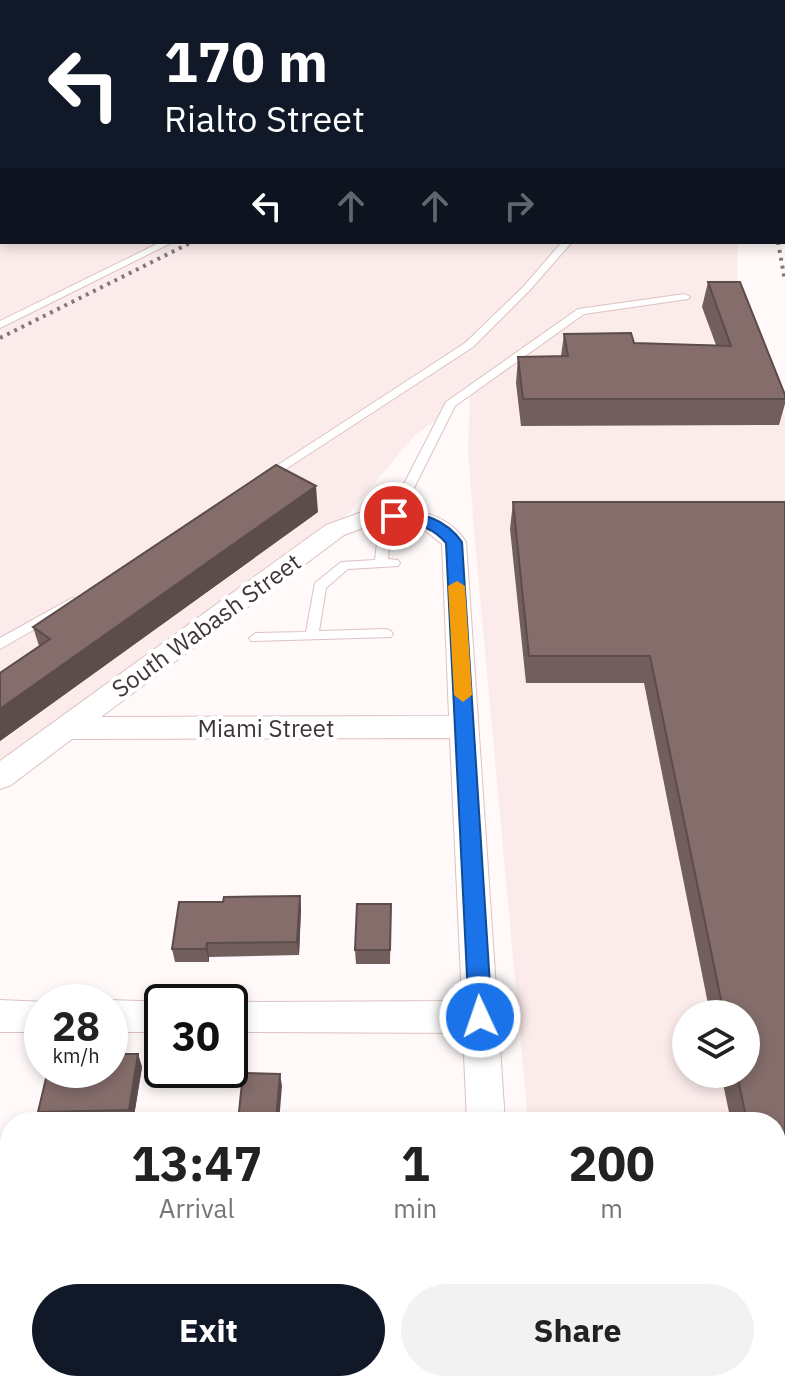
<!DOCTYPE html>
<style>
:root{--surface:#fff;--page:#f2f2f2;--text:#222;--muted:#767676;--accent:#111827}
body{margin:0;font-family:"IBM Plex Sans",sans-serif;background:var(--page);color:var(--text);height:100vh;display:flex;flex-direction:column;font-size:30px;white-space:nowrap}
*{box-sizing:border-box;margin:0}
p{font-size:26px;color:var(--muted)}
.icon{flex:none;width:44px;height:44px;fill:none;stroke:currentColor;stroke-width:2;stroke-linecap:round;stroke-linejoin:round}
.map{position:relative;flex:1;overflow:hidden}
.panel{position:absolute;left:0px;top:1112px;width:786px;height:280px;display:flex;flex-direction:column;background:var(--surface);border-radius:32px 32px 0 0;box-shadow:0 4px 12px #0003}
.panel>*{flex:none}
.hud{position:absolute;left:0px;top:0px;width:786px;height:244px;box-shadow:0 4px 12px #0003;background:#111827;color:#fff;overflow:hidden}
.controls{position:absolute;left:672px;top:1000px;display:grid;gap:16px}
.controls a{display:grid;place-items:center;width:88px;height:88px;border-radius:50%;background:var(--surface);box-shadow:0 4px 12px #0003;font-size:40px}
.speed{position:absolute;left:24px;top:984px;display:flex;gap:16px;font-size:40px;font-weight:700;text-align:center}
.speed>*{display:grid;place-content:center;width:104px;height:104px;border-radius:50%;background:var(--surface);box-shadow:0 4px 12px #0003;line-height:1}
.speed small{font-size:20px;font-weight:400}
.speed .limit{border:4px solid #111;border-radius:12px;background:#fff;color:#111}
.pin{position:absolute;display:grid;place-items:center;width:68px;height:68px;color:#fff;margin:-34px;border:4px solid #fff;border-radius:50%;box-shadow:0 2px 8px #0007}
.me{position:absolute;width:88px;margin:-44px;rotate:357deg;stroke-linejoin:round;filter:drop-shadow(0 0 6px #0008)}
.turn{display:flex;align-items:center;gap:28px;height:168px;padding:0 32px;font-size:36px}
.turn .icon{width:104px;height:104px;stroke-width:2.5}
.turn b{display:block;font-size:56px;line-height:68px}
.lanes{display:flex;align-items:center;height:76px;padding:0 32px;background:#0003;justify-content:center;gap:40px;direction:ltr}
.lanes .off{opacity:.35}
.eta{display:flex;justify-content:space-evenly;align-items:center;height:136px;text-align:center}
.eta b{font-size:48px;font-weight:800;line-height:56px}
.primary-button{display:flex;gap:16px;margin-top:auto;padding:16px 32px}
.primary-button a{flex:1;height:92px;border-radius:48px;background:var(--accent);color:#fff;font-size:32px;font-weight:800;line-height:92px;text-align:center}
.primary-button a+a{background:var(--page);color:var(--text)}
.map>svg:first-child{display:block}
.built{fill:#fbeceb;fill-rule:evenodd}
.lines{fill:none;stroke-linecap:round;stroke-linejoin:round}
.service-casing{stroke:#dcc2c0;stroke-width:2}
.minor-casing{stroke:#dcc2c0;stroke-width:2}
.service{fill:#fff;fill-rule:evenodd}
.minor{fill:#fff;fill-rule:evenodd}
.rail-far1{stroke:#817978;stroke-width:3;stroke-dasharray:2 4;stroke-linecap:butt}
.rail{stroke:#817978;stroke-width:4;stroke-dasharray:3 5;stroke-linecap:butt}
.wall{fill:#725e5c}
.shaded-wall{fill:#5c4c4b}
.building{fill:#846d6b;stroke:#5c4c4b;stroke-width:2}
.route{fill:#1a73e8;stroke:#114b97;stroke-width:2}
.slow{fill:#f59e0b}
.labels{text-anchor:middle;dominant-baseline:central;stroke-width:8;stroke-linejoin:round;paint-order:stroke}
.street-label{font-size:24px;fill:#403635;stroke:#fff}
</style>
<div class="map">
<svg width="785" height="1392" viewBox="0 0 785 1392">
<rect width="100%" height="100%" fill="#fff9f9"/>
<g class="built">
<path d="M337 0H785V64L784 68V2Z"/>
<path d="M0 188 2 242H738L737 285 785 417V1392H549V1382H776V1122H528L474 530 468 451 470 396 415 435 335 530 0 777ZM686 1014H746V1074H686Z"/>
</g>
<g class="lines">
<g class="service-casing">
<g id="service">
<path d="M781 0H785V3L780 2Z"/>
<rect x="784" y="165" width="1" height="4"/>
<path d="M161 242H173L0 328V321Z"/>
<path d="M562 242H572L529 291 473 347 272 478H264V474L465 343 523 287Z"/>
<path d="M685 294 690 297 688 299 584 314 455 406 400 516 398 519H392L388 559 398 560 400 563 398 566 348 569 326 588 319 631 386 629 391 631 393 634 391 637 251 641 249 638 256 633 306 632 315 583 341 562 375 560 380 516 382 513H389L446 402 578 309Z"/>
<path d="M72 598 77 599 78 602 77 605 0 649V638Z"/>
<rect x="776" y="1179" width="9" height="20"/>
</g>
</g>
<g class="minor-casing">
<g id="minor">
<rect x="197" y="0" width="12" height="2"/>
<rect x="331" y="0" width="12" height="2"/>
<path d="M2 120V132L0 133V121Z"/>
<path d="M398 508C426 511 451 518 466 542L505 1122H467L463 1033 230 1032V1002H225L462 1001 450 738 72 739 11 785 0 789V761L326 525 365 511ZM398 523 421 527 442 544 449 716 101 717 344 535 368 526Z"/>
<path d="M0 1000 47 1002H42V1032H0Z"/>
<path d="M110 1000 167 1002H162V1032H110V1002H105Z"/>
<path d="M479 1382H521L523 1392H479Z"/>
</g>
</g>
<use href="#service" class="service"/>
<use href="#minor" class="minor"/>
<g class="rail-far1">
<path d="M572 2 576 0"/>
<path d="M661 2 665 0"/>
<path d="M784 68 785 64"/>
</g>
<g class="rail">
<path d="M778 242 785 281"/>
<path d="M0 338 192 242"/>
</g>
</g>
<g class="wall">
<path d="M2 154V242H0V159Z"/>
<path d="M708 282 785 395V404L779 425 521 426 516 383 518 357 561 356 564 334 634 343 716 345 702 307Z"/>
<path d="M513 502H785V1166H776V1122H731L721 1074H746V1014H710L644 683H526L510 529Z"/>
<path d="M318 512 0 741V673L39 646 33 627Z"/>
<path d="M300 896 301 909 299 955 209 957V962H175L172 949 223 902Z"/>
<path d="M391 904 390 964H356L355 950Z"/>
<path d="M138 1054 142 1067 133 1122H43L38 1112Z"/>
<rect x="0" y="1154" width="10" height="214"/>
<path d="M664 1382H776L785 1392H665Z"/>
</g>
<g class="shaded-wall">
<path d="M2 61V77L0 80V64Z"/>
<path d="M316 486 318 512 0 741V709Z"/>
<path d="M300 896 301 909 299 955 297 942Z"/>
<path d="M207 943 209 957V962L206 949Z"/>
<path d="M138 1054 142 1067 133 1122 129 1110Z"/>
<path d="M280 1074 282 1086 279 1122H276Z"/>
<path d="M10 1190V1231L4 1221Z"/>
</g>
<g class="building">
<path d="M13 0H39L38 2H12Z"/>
<path d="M81 0H177V2H79Z"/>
<path d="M222 0H317V2H221Z"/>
<path d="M2 18V61L0 64V21Z"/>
<path d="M2 154V219L0 221V159Z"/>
<path d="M708 282H740L785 395V399H523L518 357 568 356 564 334 631 333 634 343 731 346Z"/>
<path d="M276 465 316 486 0 709V673L50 639 33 627Z"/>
<path d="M513 502H785V1144L776 1145V1122H747L737 1074H746V1014H724L650 656H529Z"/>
<path d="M300 896 297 942 207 943 206 949H172L179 902H223L224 897Z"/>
<path d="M357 904H391L390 950H355Z"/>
<path d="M110 1054H138L129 1110 38 1112 48 1070H110Z"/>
<path d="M243 1073 280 1074 276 1122H238Z"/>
<path d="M0 1154H10V1190L4 1221 10 1222V1360H0Z"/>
<path d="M776 1193 785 1194V1392H676V1382H776Z"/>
</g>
<path class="route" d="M394 511C422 513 445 518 462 542L492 1017 488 1025 480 1028 472 1025 469 1017 446 543C429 523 412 525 388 519V512Z"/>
<path class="slow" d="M457 581 465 586 472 695 463 702 454 695 448 586Z"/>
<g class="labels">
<g class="street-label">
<text transform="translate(206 625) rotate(-36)">South Wabash Street</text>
<text x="266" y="728">Miami Street</text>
</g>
</g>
</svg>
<div class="controls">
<a><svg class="icon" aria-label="layers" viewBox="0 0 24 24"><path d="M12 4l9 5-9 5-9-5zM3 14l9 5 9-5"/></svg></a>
</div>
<div class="speed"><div>28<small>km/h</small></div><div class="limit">30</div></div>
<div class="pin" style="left:394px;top:516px;background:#d93025"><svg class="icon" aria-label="arrive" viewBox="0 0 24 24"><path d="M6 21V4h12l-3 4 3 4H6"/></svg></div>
<svg class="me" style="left:480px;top:1017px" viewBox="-20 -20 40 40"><circle r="17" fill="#1a73e8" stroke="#fff" stroke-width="3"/><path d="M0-11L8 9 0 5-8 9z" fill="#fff"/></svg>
<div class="hud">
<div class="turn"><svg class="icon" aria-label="left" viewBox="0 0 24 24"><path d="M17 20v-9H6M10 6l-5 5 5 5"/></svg><div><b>170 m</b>Rialto Street</div></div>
<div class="lanes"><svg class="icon" aria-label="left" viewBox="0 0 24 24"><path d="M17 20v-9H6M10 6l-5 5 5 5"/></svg><svg class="icon off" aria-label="ahead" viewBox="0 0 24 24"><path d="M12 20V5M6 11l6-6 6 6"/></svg><svg class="icon off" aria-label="ahead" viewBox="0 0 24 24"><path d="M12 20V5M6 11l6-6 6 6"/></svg><svg class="icon off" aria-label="right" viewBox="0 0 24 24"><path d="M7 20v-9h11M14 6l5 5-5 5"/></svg></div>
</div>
<section class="panel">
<div class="eta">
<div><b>13:47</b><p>Arrival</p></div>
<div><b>1</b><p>min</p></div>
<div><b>200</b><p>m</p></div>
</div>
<div class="primary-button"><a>Exit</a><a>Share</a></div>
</section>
</div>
